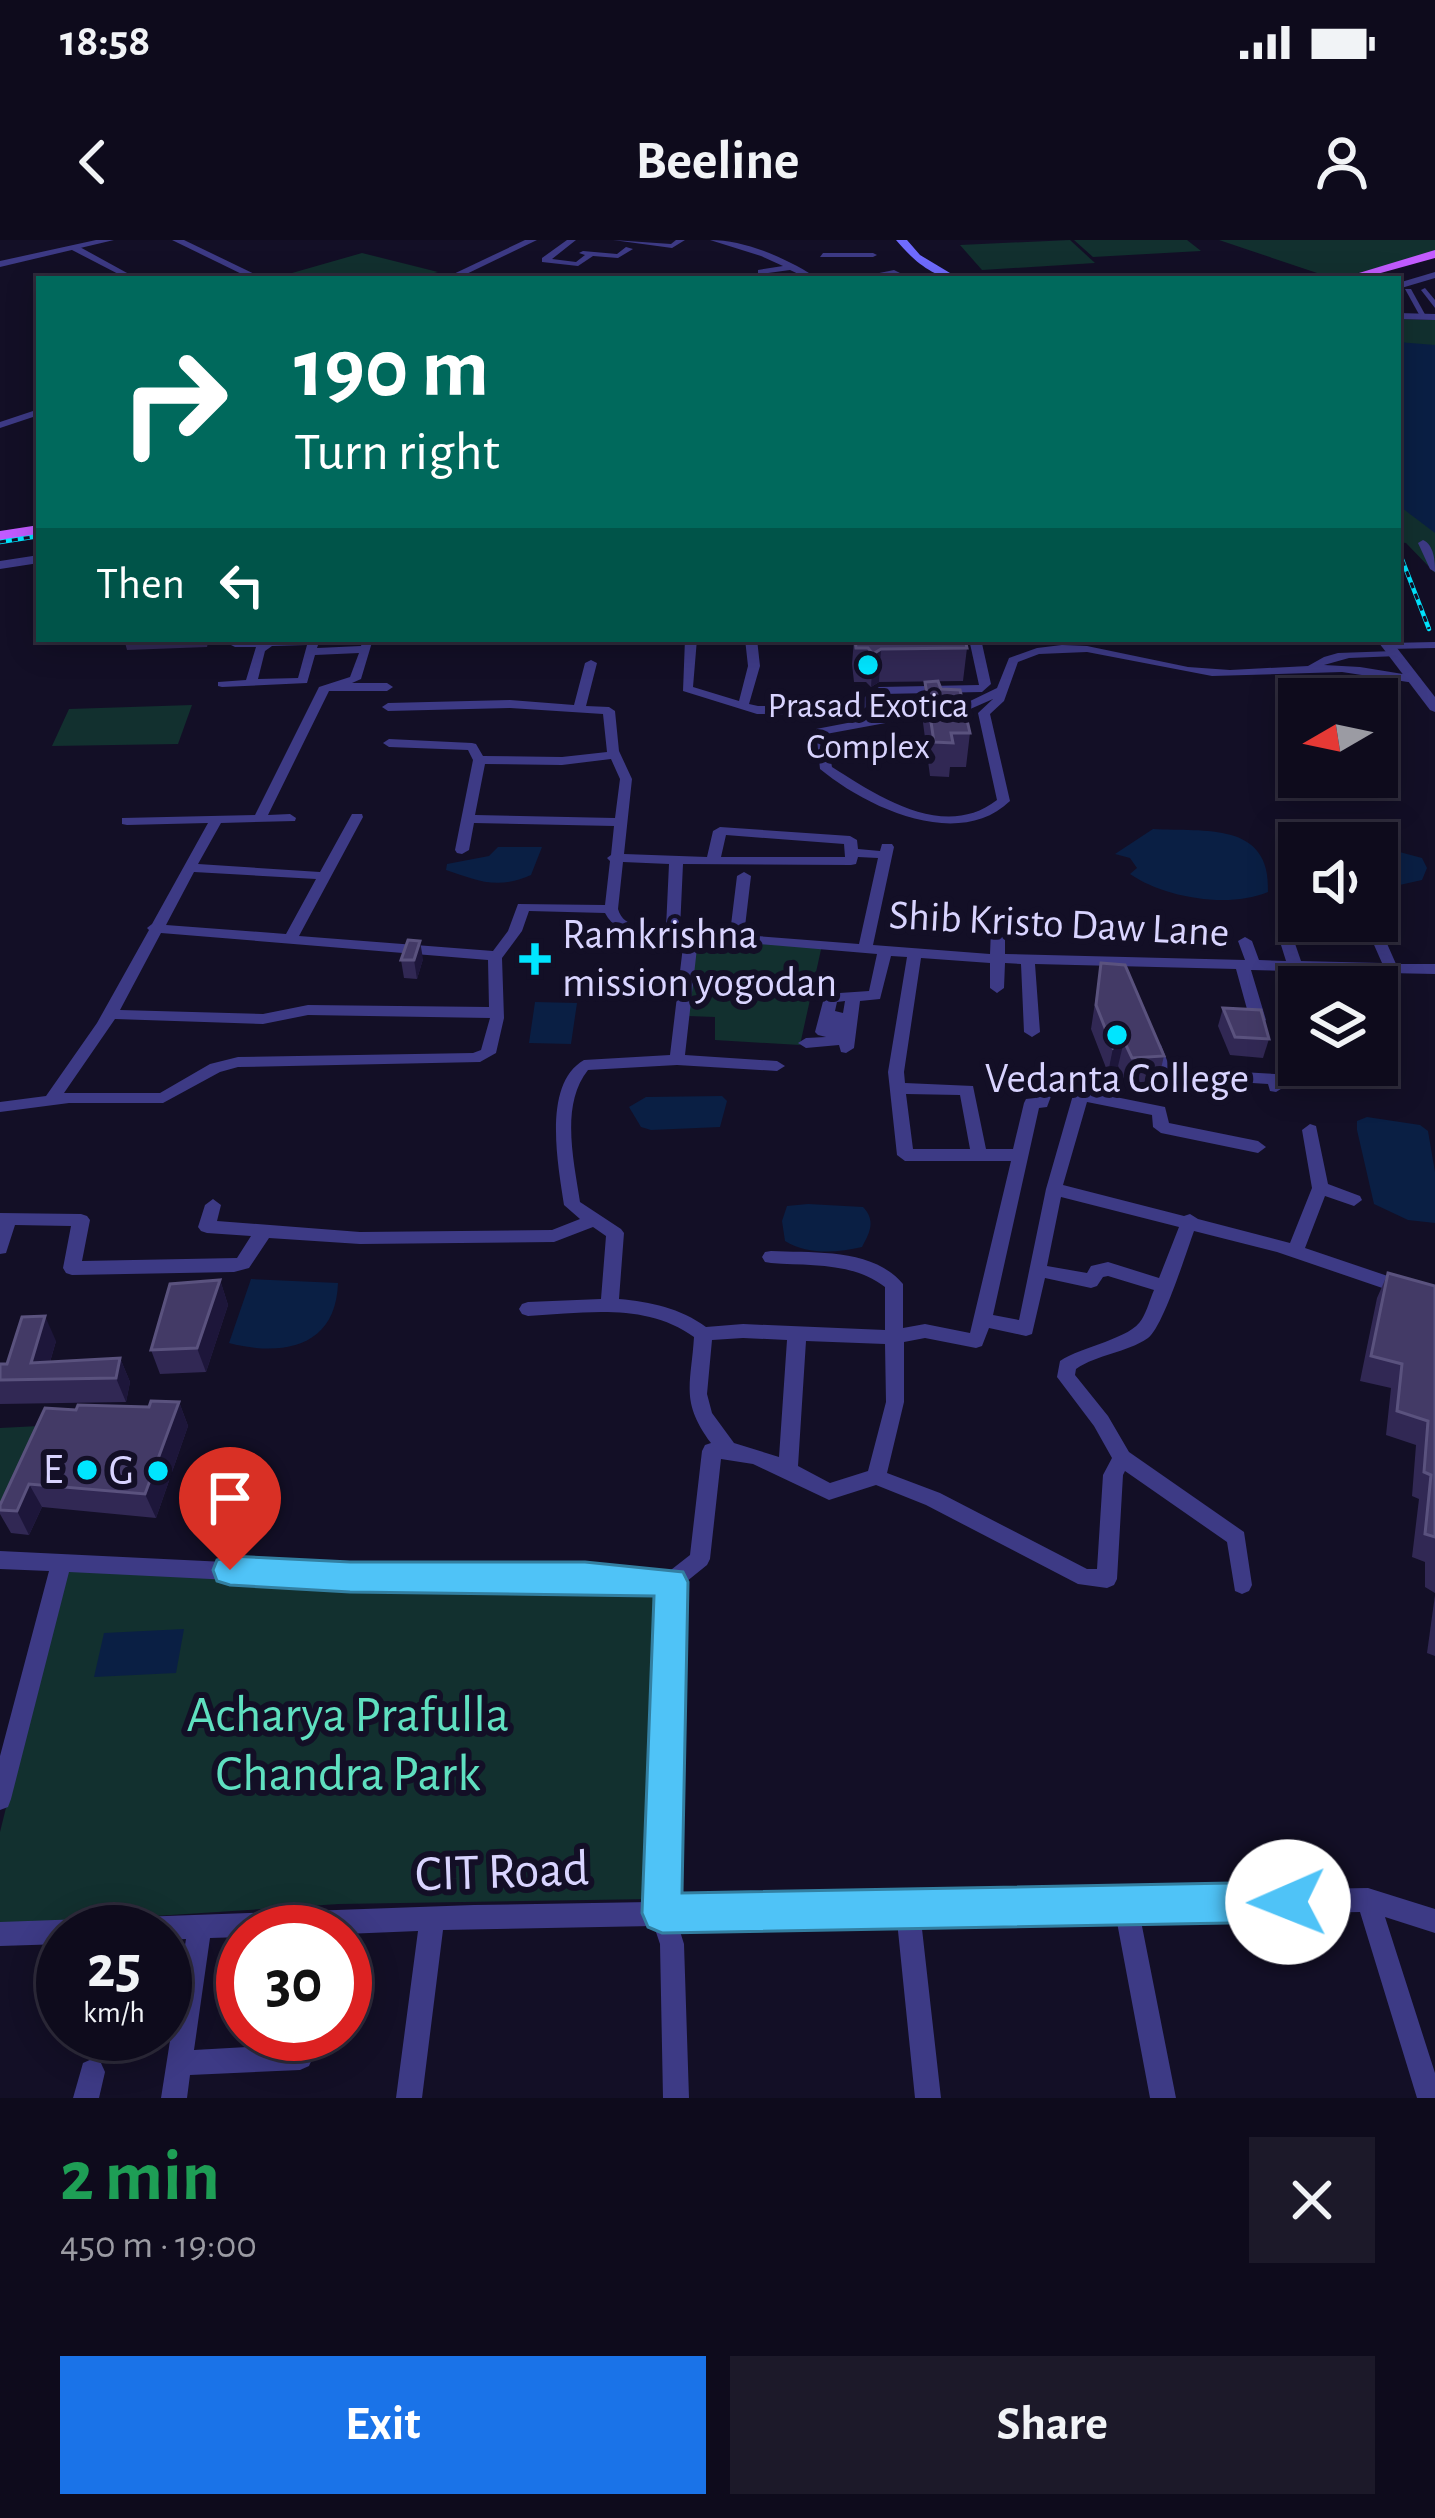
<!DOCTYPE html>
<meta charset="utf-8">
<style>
:root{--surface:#0e0b1c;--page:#1c1929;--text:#f1f3f6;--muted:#9b9ba3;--line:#2e2b3b;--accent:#1a73e8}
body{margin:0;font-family:"Alegreya Sans",sans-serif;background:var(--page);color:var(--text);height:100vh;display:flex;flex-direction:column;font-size:45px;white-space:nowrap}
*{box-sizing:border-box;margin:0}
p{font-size:39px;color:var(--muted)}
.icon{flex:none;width:66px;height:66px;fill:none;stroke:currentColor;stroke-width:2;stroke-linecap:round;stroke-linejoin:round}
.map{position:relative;height:1858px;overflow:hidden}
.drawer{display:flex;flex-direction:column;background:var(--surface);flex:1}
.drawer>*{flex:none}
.top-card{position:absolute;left:36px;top:36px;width:1365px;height:366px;border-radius:0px;box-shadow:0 6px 30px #0003,0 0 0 3px var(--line);background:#00695c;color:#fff;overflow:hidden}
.needle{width:78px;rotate:261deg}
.buttons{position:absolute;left:1278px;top:438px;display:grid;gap:24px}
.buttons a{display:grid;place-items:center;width:120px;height:120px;border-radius:0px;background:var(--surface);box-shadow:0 6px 30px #0003,0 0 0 3px var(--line);font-size:60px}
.speed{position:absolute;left:36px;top:1665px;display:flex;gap:24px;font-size:60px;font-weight:700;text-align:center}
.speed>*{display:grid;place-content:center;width:156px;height:156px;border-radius:50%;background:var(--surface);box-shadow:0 6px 30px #0003,0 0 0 3px var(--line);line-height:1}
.speed small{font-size:30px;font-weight:400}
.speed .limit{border:18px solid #d22;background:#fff;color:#111}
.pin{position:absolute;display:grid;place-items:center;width:102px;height:102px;color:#fff;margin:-123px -51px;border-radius:50% 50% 50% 0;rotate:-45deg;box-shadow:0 0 12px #0007}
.pin .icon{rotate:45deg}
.me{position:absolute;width:132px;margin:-66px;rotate:269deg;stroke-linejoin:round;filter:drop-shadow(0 0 9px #0008)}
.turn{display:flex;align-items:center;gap:42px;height:252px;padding:0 60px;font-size:54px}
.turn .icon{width:156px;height:156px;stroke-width:2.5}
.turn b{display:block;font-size:84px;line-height:102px}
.then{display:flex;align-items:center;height:114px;padding:0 60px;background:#0003;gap:24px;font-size:45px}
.round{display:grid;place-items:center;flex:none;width:126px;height:126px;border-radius:0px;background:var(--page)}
.head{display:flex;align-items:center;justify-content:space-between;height:204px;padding:0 60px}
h1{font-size:72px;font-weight:600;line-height:90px;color:#1e9e55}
.primary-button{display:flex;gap:24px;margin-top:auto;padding:24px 60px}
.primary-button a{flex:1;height:138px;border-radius:0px;background:var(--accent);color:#fff;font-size:48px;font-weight:600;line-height:138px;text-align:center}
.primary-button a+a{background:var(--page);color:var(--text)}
.status{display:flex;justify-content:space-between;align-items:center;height:84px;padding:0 60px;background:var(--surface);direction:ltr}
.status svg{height:33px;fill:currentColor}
header{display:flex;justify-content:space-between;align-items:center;height:156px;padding:0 60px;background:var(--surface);font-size:54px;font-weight:600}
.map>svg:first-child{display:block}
.green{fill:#12302f}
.water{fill:#0a1f44}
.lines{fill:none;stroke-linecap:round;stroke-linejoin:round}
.minor{fill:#3d3a85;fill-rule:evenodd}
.tertiary{fill:#3d3a85;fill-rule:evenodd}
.secondary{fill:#6f6bff;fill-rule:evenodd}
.primary{fill:#c25bff;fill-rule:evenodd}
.rail-casing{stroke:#00e5ff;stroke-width:4.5}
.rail{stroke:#130f26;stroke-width:3;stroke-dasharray:6;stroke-linecap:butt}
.wall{fill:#312854}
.shaded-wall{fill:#1d163a}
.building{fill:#433a66;stroke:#5a527e;stroke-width:3}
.route{fill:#4fc3f7;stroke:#337fa1;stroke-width:3}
.poi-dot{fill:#00e5ff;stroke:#130f26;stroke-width:4.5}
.labels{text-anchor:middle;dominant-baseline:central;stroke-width:12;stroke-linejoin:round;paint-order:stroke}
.far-poi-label{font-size:36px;fill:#d9d4ff;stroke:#130f26}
.street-label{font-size:42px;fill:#d9d4ff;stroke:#130f26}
.poi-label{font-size:42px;fill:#d9d4ff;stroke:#130f26;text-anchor:end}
.near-park-label{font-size:51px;fill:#5fe0c0;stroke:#130f26}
.near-street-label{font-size:51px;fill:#d9d4ff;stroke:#130f26}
</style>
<div class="status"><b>18:58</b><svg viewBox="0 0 49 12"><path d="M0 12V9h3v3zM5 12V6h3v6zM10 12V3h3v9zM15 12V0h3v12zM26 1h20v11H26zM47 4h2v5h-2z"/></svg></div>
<header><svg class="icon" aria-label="back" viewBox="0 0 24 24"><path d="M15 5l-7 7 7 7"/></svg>Beeline<svg class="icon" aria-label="person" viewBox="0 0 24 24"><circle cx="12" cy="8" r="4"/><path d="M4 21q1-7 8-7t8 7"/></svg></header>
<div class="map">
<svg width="1435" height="1858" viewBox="0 0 1435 1858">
<rect width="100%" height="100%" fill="#130f26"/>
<g class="green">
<path d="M1070 0 1095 23 982 30 960 5Z"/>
<path d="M1074 0H1187L1201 11 1093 17Z"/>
<path d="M1219 0H1435V13L1335 39Z"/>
<path d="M362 13 438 32 412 39H305L292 33Z"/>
<path d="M1398 79 1435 80V333L1406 303 1398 302Z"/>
<path d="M192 465 178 504 52 506 69 469Z"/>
<path d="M694 698 822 705 800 805 715 800V777L688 776Z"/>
<path d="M39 1186 0 1270V1188Z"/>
<path d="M65 1329 542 1342 661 1352 652 1659 339 1664 0 1686V1592Z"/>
</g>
<g class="water">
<path d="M1398 102 1435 105V293L1398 265Z"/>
<path d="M1153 589C1205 592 1271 581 1268 652 1227 669 1163 657 1130 634L1137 628 1130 618 1115 614Z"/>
<path d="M1377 606 1422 618 1427 628 1422 640 1377 650Z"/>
<path d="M498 607H542L531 635C496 651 474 639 446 630L447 624 489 616Z"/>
<path d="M535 762 577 763 571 804 529 803Z"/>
<path d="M722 856 727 861 720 887 651 890 641 887 629 867 646 857Z"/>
<path d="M1367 877 1420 885 1428 891 1435 932V983L1408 980 1374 964 1357 890V881Z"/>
<path d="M808 964 863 967C876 981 870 992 862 1007 837 1013 808 1015 785 1001L782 981 787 966Z"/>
<path d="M251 1039 338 1043C336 1107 283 1117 229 1103Z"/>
<path d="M184 1389 176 1433 94 1437 104 1393Z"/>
</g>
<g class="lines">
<g class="minor">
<path d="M567 0H576L552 19 576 22 585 15 579 13 583 11 617 14 626 7 633 9 618 18 593 16 578 26 542 22V18Z"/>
<path d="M613 0 671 4 676 0H685L672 8Z"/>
<path d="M710 0C748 0 789 20 819 39H809L790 30 768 33 775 39H766L758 34V30L783 26 761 16Z"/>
<path d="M72 6H78L138 39H128L72 10Z"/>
<path d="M823 13H873L877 15 873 17H820Z"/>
<path d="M894 30 912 39H902L893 34 850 39Z"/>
<path d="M1425 48 1435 60V68L1421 50Z"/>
<path d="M1405 49H1411L1427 78H1421Z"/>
<path d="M39 169V175L0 188V182Z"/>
<path d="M1423 300C1434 305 1435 321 1435 332L1430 329 1418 303Z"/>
<path d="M320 399 317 408 361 406 363 399H373L361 439 352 443H387L393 447 387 451H329L268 575 290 574 296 578 295 581 221 583 198 624 320 632 352 574H362L363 577 299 696 493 711 508 691 518 664 605 665 610 621 607 618 611 615 614 586 474 583 469 610 462 614 457 613 455 610 473 520 468 510 389 507 383 503 389 499 472 503 476 504 483 516 562 517 607 512 603 474 510 468 388 471 382 467 388 463 510 460 574 465 585 423 591 420 597 423 586 466 609 467 615 471 619 511 632 539 624 614 707 617 713 591 720 587 850 596 857 600 858 609 880 611 882 604H892L894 607 873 705 990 714 991 689 998 685 1005 689V714L1245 720 1238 701 1245 697 1252 701 1259 720 1286 721 1276 689 1283 685 1290 689 1301 721 1382 723 1364 682 1377 681 1396 724H1435V734L1251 730 1266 780 1258 785 1250 780 1236 729 1035 724 1040 792 1032 797 1024 792 1021 724 1005 723 1004 748 997 753 990 748V723L921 718 904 832 905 843 973 846 986 909H1013L1024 863 1026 859 1035 858 1039 846 1021 841 1004 845 996 840 998 836 1021 831 1054 839 1056 843 1047 867 1039 868 993 1075 1019 1080 1046 949 1073 855 1081 850 1165 867 1169 883 1258 901 1266 907 1258 913 1161 893 1153 887 1152 875 1087 862 1063 945 1184 976 1190 974 1198 979 1290 1003 1312 948 1302 890 1310 884 1316 886 1328 944 1360 956 1362 960 1354 966 1325 956 1305 1008 1435 1052V1066L1277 1012 1194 991C1186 1013 1163 1087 1148 1098 1126 1113 1098 1114 1076 1129L1075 1135 1108 1176 1129 1212 1244 1292 1252 1345 1249 1351 1242 1354 1235 1351 1227 1302 1125 1231 1123 1235 1117 1339 1114 1345 1107 1348 1078 1344 926 1265 876 1245 829 1260 753 1224 721 1219 710 1319 707 1325 681 1346 674 1661 1368 1648 1435 1669V1693L1385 1677 1435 1833V1858H1417L1360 1672 1140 1676 1176 1858H1150L1116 1677 921 1680 941 1858H915L897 1681 678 1685 684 1704 689 1858H663L660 1704 654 1686 443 1690 422 1858H396L418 1691 345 1694 243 1692V1697L210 1698 194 1810 300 1804 309 1808 313 1817 309 1826 300 1830 190 1835 187 1858H161L186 1699 165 1700V1692H63V1704L0 1706V1682L474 1665 650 1662 660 1350 585 1346H350L69 1332 11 1559 8 1567 0 1570V1516L49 1331 0 1329V1311L350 1328H585L667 1333 690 1315 702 1211 705 1205 711 1203C680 1161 691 1145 694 1097 646 1062 584 1073 528 1076L522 1074 519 1069 522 1064 528 1062 601 1059 606 996 593 987 554 1002 360 1004 269 998 249 1028 234 1032 72 1035 66 1033 63 1028 71 986 15 985 6 1013 0 1014V973L81 974 87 976 90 980 82 1021 237 1018 251 996 207 993 201 991 198 987 205 965 213 959 221 965 217 981 360 992 552 990 580 979 564 965C558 924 542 844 584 820L670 815 684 698C655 696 619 700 605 673L529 671 522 691 502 718 504 778 496 813 480 822 238 827 220 832 163 863H69L0 872V862L46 856 97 783 149 690 147 688 152 684 208 583 127 585 122 584V578L255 575 319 447 350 437 359 413 315 415 307 443 222 447 218 446V442L246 440 256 407H235L229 404 235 401ZM307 405 298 438 258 439 265 411 272 406ZM611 519 620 539 615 578 475 575 485 524 562 525ZM726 595 844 604 845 617H721ZM858 617 878 618 859 704 744 695 751 636 744 632 737 636 730 693 680 689 683 624 851 625 856 624ZM623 622 669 624 666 688C648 686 624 690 618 669ZM194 632 316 639 286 694 166 685ZM161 693 488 720 489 767 308 765 263 774 120 770ZM698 699 877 714 869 751 825 754 815 792 818 795 826 797 806 798 798 803 806 808 839 805 841 812 846 813 854 808 860 761 880 759 891 716 907 717 888 832 897 915 905 921H1011L970 1093 925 1084 903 1088V1044C873 1008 814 1013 771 1011L765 1012 762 1017 765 1022 771 1023C810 1026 853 1022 885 1047V1090L743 1084 706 1087C680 1068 651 1062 619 1059L624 993 621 989 580 962C574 921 560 865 588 830L677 825 777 831 785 826 777 821 685 815ZM845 761 843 773 835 771 837 762ZM308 775 490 778 481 810 473 813 238 817 210 824 160 853H64L115 779 263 784ZM906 854 960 855 970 909H913ZM1061 957 1179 987 1159 1038 1108 1022 1091 1026 1087 1033 1047 1026ZM1108 1036 1154 1050C1150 1059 1147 1071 1142 1079 1131 1099 1082 1106 1060 1121L1057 1137 1094 1186 1112 1218 1103 1235 1097 1329H1087L940 1253 887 1233 904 1162V1102L925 1098 976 1108 982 1106 989 1088 1026 1096 1032 1094 1045 1038 1091 1048 1097 1046 1103 1037ZM743 1098 787 1100 779 1217 734 1203 712 1173 707 1154 712 1100ZM806 1101 885 1104 886 1162 868 1231 830 1243 798 1226Z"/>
<path d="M685 399H697L693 447 739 461 748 426 745 399H757L760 426 749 464 758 466 842 467 852 466 879 447 979 445 969 399H981L991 444 982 452 882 454 860 472 842 475 757 474 683 451Z"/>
<path d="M1435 402V408L1388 409 1382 406 1388 403Z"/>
<path d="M1062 405 1087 406 1188 427 1230 430 1308 426 1324 417 1338 413 1394 411 1400 414 1398 416 1349 418 1324 425 1360 427 1415 436 1421 439 1415 442H1408L1342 432 1212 436 1087 412 1039 414 1018 422 1004 461 990 474 1010 561C958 611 866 567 820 529L816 489 884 476 911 464 966 463 997 448 1009 418 1037 408ZM993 459 978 473 997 560C944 601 878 556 832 527L826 494 891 482 913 471 968 470Z"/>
<path d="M1153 800 1161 805 1170 828 1275 834 1281 835 1284 847 1276 852 1270 851 1268 844 1159 837 1145 805Z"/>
<path d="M92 1819 101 1823 105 1832 99 1858H73L83 1823Z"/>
</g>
<g class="tertiary">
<path d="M96 0H114L0 27V21Z"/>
<path d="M172 0H184L265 39H252Z"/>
<path d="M525 0H537L456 39H443Z"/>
<path d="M1435 32V38L1398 49V43Z"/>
<path d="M1398 73 1435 74V80L1398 79Z"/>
<path d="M39 315V323L0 329V321Z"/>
<path d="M1376 399H1390L1435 457V472L1430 470Z"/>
</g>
<path class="secondary" d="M896 0H907L920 15 960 39C933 39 912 19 896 0Z"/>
<g class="primary">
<path d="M1435 10V18L1359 39H1339Z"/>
<path d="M39 285V295L0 301V291Z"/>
</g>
<g class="rail-casing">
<g id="rail">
<path d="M0 302 39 296"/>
<path d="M1398 309 1429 389"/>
</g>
</g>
<use href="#rail" class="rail"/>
</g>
<g class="wall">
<path d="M124 399H209L207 407 127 410Z"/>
<path d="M854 399H888L967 408 963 441 879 442 871 447 866 442H854L852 424Z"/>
<path d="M925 442 941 449 970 493 966 527H950L949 537 930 536 922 475Z"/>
<path d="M1377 521 1396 535 1392 546H1366L1361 537H1377Z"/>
<path d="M423 719 417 739 404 738 401 720Z"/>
<path d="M1101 723 1164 816 1158 841 1126 843 1118 826 1108 833 1091 789Z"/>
<path d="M1223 768 1269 799 1263 818 1230 815 1218 786Z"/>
<path d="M1388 1033 1435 1046V1353L1425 1347V1322L1412 1317 1419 1259 1412 1256 1416 1205 1386 1195 1391 1148 1360 1141 1377 1058Z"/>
<path d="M220 1040 228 1065 206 1132 160 1134 151 1110Z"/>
<path d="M56 1101 50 1122 120 1118 130 1142 126 1162 0 1164V1124H7Z"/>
<path d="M179 1162 188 1186 156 1278 42 1267 29 1295 11 1293 0 1274V1265L76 1170 149 1167Z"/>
<path d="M1435 1355V1416L1427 1413Z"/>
</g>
<g class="shaded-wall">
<path d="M881 409 879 442 871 447 873 414Z"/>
<path d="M420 701 423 719 417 739 414 720Z"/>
<path d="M1124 801 1118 826 1108 833 1113 808Z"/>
<path d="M220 1040 228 1065 206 1132 197 1108Z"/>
<path d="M45 1076 56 1101 45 1139 31 1123Z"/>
<path d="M120 1118 130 1142 126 1162 116 1138Z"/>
<path d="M179 1162 188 1186 156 1278 145 1254Z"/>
<path d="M29 1244 42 1267 29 1295 17 1271Z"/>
</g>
<g class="building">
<path d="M855 399H965L967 408 881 409 873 414 868 408H856Z"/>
<path d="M938 441 941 449 960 450 970 493H951L953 503 934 502 925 442Z"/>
<path d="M1386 520 1396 535 1377 534V521Z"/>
<path d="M408 700 420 701 414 720H401Z"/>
<path d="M1101 723 1125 725 1164 816 1132 818 1124 801 1113 808 1096 765Z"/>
<path d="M1223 768 1261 770 1269 799 1235 797Z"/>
<path d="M1388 1033 1435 1046V1297L1425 1294 1431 1235 1424 1232 1428 1181 1397 1171 1402 1124 1371 1116Z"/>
<path d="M220 1040 197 1108 151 1110 170 1044Z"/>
<path d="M45 1076 31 1123 120 1118 116 1138 0 1140V1124H7L22 1077Z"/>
<path d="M151 1161 179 1162 145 1254 29 1244 17 1271 0 1270V1265L45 1168 76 1170 78 1165 149 1167Z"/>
</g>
<path class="route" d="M230 1316 350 1322H585L683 1332 688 1342 682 1653 1288 1642 1302 1648 1308 1662 1302 1676 1288 1682 662 1693 648 1687 642 1673 654 1356 350 1352 230 1345 217 1341 213 1330 217 1320Z"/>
<g class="poi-dot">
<circle cx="868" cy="425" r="12"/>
<path d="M529 701h12v12h12v12h-12v12h-12v-12h-12v-12h12z"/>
<circle cx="1117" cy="795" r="12"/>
<circle cx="87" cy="1230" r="12"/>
<circle cx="158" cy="1231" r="12"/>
</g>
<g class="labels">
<g class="far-poi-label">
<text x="868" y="466">Prasad Exotica<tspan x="868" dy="41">Complex</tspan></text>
</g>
<g class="street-label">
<text transform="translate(1059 684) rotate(3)">Shib Kristo Daw Lane</text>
</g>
<g class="poi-label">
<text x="562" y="695" text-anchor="start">Ramkrishna<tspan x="562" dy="48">mission yogodan</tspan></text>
<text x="1117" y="839" text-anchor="middle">Vedanta College</text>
<text x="63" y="1230">E</text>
<text x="134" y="1231">G</text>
</g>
<g class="near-park-label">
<text x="348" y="1475">Acharya Prafulla<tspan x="348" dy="59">Chandra Park</tspan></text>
</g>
<g class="near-street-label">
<text transform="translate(502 1632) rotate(-2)">CIT Road</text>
</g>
</g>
</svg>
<div class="buttons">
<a><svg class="needle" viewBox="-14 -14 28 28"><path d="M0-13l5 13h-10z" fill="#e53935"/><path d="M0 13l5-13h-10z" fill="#9b9ba3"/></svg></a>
<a><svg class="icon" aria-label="sound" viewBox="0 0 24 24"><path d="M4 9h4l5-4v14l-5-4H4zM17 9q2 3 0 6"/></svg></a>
<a><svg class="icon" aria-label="layers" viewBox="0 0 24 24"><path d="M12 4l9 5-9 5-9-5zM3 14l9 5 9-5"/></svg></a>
</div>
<div class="speed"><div>25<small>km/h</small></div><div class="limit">30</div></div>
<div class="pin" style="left:230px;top:1330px;background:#d93025"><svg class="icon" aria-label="arrive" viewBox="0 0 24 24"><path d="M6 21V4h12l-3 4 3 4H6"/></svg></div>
<svg class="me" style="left:1288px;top:1662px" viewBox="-20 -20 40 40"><circle r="19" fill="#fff"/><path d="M0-13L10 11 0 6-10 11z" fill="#4fc3f7"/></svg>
<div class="top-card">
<div class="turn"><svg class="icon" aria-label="right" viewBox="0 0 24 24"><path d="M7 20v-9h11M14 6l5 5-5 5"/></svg><div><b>190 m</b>Turn right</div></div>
<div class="then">Then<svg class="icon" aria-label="left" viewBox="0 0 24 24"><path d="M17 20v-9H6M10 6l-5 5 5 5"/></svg></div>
</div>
</div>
<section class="drawer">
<div class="head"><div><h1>2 min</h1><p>450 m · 19:00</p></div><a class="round"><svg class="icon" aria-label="close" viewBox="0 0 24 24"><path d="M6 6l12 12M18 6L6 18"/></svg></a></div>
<div class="primary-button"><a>Exit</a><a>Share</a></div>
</section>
